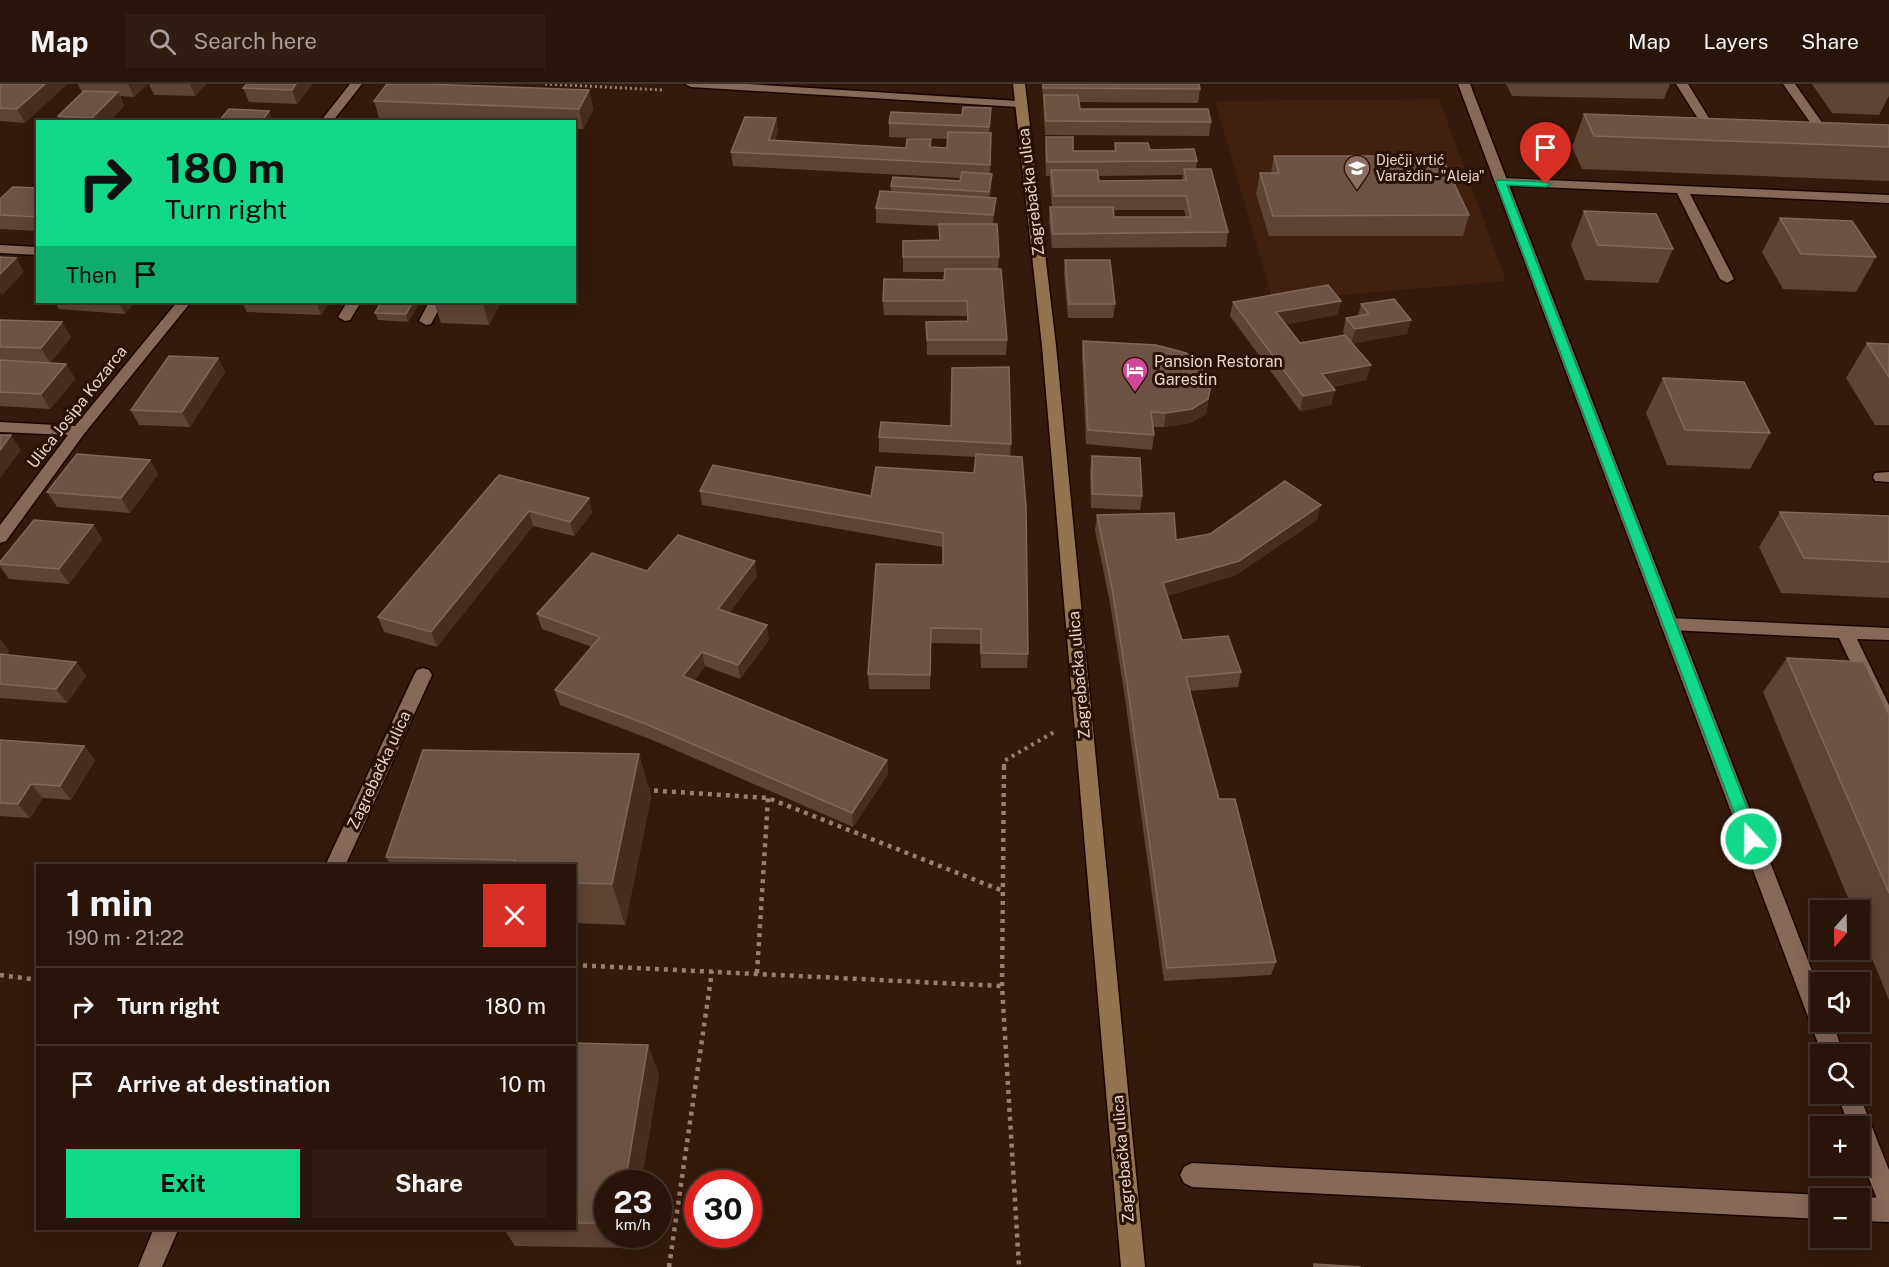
<!DOCTYPE html>
<meta charset="utf-8">
<style>
:root{--surface:#281408;--page:#301d12;--text:#f1f3f6;--muted:#a59e9c;--line:#443329;--accent:#12d98a}
body{margin:0;font-family:"Public Sans",sans-serif;background:var(--page);color:var(--text);height:100vh;display:flex;flex-direction:column;font-size:22px;white-space:nowrap}
*{box-sizing:border-box;margin:0}
p{font-size:20px;color:var(--muted)}
.icon{flex:none;width:33px;height:33px;fill:none;stroke:currentColor;stroke-width:2;stroke-linecap:round;stroke-linejoin:round}
.map{position:relative;flex:1;overflow:hidden}
.drawer{position:absolute;left:36px;top:780px;width:540px;height:366px;display:flex;flex-direction:column;background:var(--surface);border-radius:0px;box-shadow:0 3px 15px #0003,0 0 0 2px var(--line)}
.drawer>*{flex:none}
.hud{position:absolute;left:36px;top:36px;width:540px;height:183px;border-radius:0px;box-shadow:0 3px 15px #0003,0 0 0 2px var(--line);background:#12d98a;color:#111;overflow:hidden}
.needle{width:39px;rotate:200deg}
.tools{position:absolute;left:1810px;top:816px;display:grid;gap:12px}
.tools a{display:grid;place-items:center;width:60px;height:60px;border-radius:0px;background:var(--surface);box-shadow:0 3px 15px #0003,0 0 0 2px var(--line);font-size:30px}
.speed{position:absolute;left:594px;top:1086px;display:flex;gap:12px;font-size:30px;font-weight:700;text-align:center}
.speed>*{display:grid;place-content:center;width:78px;height:78px;border-radius:50%;background:var(--surface);box-shadow:0 3px 15px #0003,0 0 0 2px var(--line);line-height:1}
.speed small{font-size:15px;font-weight:400}
.speed .limit{border:9px solid #d22;background:#fff;color:#111}
.pin{position:absolute;display:grid;place-items:center;width:51px;height:51px;color:#fff;margin:-62px -26px;border-radius:50% 50% 50% 0;rotate:-45deg;box-shadow:0 0 6px #0007}
.pin .icon{rotate:45deg}
.me{position:absolute;width:66px;margin:-33px;rotate:339deg;stroke-linejoin:round;filter:drop-shadow(0 0 4px #0008)}
.turn{display:flex;align-items:center;gap:21px;height:126px;padding:0 30px;font-size:27px}
.turn .icon{width:78px;height:78px;stroke-width:2.5}
.turn b{display:block;font-size:42px;line-height:51px}
.then{display:flex;align-items:center;height:57px;padding:0 30px;background:#0003;gap:12px;font-size:22px}
.round{display:grid;place-items:center;flex:none;width:63px;height:63px;border-radius:0px;background:var(--page)}
.head{display:flex;align-items:center;justify-content:space-between;height:102px;padding:0 30px}
h1{font-size:36px;font-weight:700;line-height:45px}
.cta{display:flex;gap:12px;margin-top:auto;padding:12px 30px}
.cta a{flex:1;height:69px;border-radius:0px;background:var(--accent);color:#111;font-size:24px;font-weight:700;line-height:69px;text-align:center}
.cta a+a{background:var(--page);color:var(--text)}
ul{padding:0;list-style:none}
li{display:flex;align-items:center;gap:18px;height:78px;padding:0 30px;border-top:2px solid var(--line)}
li div{flex:1}
li b{display:block;font-size:22px}
li em{font-style:normal}
header{display:flex;align-items:center;gap:36px;box-sizing:border-box;height:84px;padding:0 30px;background:var(--surface);border-bottom:2px solid var(--line)}
header strong{font-size:28px}
nav{display:flex;gap:33px;margin-inline-start:auto;font-size:21px}
.search{width:420px;height:54px;background:var(--page);display:flex;align-items:center;gap:15px;box-sizing:border-box;padding:0 21px;border-radius:0px;color:var(--muted);font-size:22px}
.map>svg:first-child{display:block}
.built{fill:#41200d}
.lines{fill:none;stroke-linecap:round;stroke-linejoin:round}
.lane-casing{stroke:#1b0400;stroke-width:3}
.street-casing{stroke:#1b0400;stroke-width:3}
.secondary-casing{stroke:#1b0400;stroke-width:3}
.path-far2{stroke:#968073;stroke-width:3;stroke-dasharray:2 3;stroke-linecap:butt}
.path-far1{stroke:#968073;stroke-width:4;stroke-dasharray:3 4.5;stroke-linecap:butt}
.path{stroke:#968073;stroke-width:4.5;stroke-dasharray:4 5;stroke-linecap:butt}
.lane{fill:#886857;fill-rule:evenodd}
.street{fill:#886857;fill-rule:evenodd}
.secondary{fill:#947350;fill-rule:evenodd}
.wall{fill:#5f4333;fill-rule:evenodd}
.shaded-wall{fill:#482c1c}
.building{fill:#6e5344;stroke:#816759;stroke-width:1.5}
.route{fill:#12d98a;stroke:#0c8d5a;stroke-width:1.5}
.labels{text-anchor:middle;dominant-baseline:central;stroke-width:6;stroke-linejoin:round;paint-order:stroke}
.far-poi-label{font-size:14px;fill:#e8d5cb;stroke:#2b1103;text-anchor:start}
.street-label{font-size:16px;fill:#e8d5cb;stroke:#2b1103}
.poi-label{font-size:16px;fill:#e8d5cb;stroke:#2b1103;text-anchor:start}
</style>
<header>
<strong>Map</strong>
<div class="search"><svg class="icon" aria-label="search" viewBox="0 0 24 24"><circle cx="10" cy="10" r="6"/><path d="M15 15l6 6"/></svg>Search here</div>
<nav><a>Map</a><a>Layers</a><a>Share</a></nav>
</header>
<div class="map">
<svg width="1889" height="1183" viewBox="0 0 1889 1183">
<rect width="100%" height="100%" fill="#351a0b"/>
<path class="built" d="M1439 15 1506 197 1273 217 1215 17Z"/>
<g class="lines">
<g class="lane-casing">
<g id="lane">
<path d="M1676 0H1688L1712 39 1710 41H1702Z"/>
<path d="M1783 0H1795L1826 44 1839 45V51H1819Z"/>
<path d="M1501 94 1889 111V119L1690 110 1734 195 1727 199 1720 195 1677 109 1497 101 1495 98 1497 95Z"/>
<path d="M347 218H361L350 236 345 237 338 233Z"/>
<path d="M429 218H443L431 240 426 241 419 237Z"/>
<path d="M1889 388V398L1875 397 1873 393 1875 389Z"/>
<path d="M1669 534 1889 544V556L1857 555 1889 621V647L1882 645 1839 554 1669 546 1663 544 1660 540 1663 536Z"/>
<path d="M1192 1079 1821 1111 1829 1114H1821V1135L1192 1103 1184 1099 1180 1091 1184 1083Z"/>
<path d="M1860 1113 1889 1114V1138L1860 1137V1114H1856Z"/>
</g>
</g>
<g class="street-casing">
<g id="street">
<path d="M350 0H362L332 38H320Z"/>
<path d="M685 0H747L1020 17 1026 20 1020 23 691 3Z"/>
<path d="M1458 0H1470L1821 910V938H1832L1844 970H1822Z"/>
<path d="M0 161 38 163V171L0 169Z"/>
<path d="M177 218H191L84 350 6 457 0 459V441L68 351 0 348V338L75 342Z"/>
<path d="M423 584 429 586 432 591 345 782H325L414 591 417 586Z"/>
<path d="M1837 1010H1859L1889 1086V1129L1881 1125 1860 1072V1042H1849Z"/>
<path d="M154 1144H179L162 1183H138Z"/>
</g>
</g>
<g class="secondary-casing">
<path id="secondary" d="M1013 0H1025L1056 262 1145 1183H1121L1042 262Z"/>
</g>
<path class="path-far2" d="M545 0 664 6"/>
<path class="path-far1" d="M1004 683V677L1054 648"/>
<g class="path">
<path d="M1004 682 1002 902 1019 1183"/>
<path d="M645 706 768 714 1003 807"/>
<path d="M574 881 1002 902"/>
<path d="M757 889 768 714"/>
<path d="M0 891 38 896"/>
<path d="M669 1183 712 887"/>
</g>
<use href="#lane" class="lane"/>
<use href="#street" class="street"/>
<use href="#secondary" class="secondary"/>
</g>
<g class="wall">
<path d="M0 0H67L25 39 0 37Z"/>
<path d="M78 0H147L134 13 120 12 124 22 109 38H60L58 32 82 9Z"/>
<path d="M149 0H206L195 12 154 11Z"/>
<path d="M312 0 297 20 249 18 243 4Z"/>
<path d="M1042 0H1199L1200 5 1198 19 1079 18 1080 25 1211 38 1209 52 1045 51Z"/>
<path d="M1506 0H1670L1664 15 1512 12Z"/>
<path d="M1812 0H1889V12L1879 31 1832 29Z"/>
<path d="M589 6 593 26 583 45H574V38L380 37 374 17Z"/>
<path d="M1584 30 1889 41V97L1582 85 1572 63Z"/>
<path d="M776 34 778 48 775 56 906 64H947V55L889 53V39L991 38 989 49H991L990 90 991 104 990 113 995 128 993 140 999 173 998 185 1007 256 1006 271H927L926 238 967 237V232L884 231 883 217 944 196 945 188H903V157L940 156 939 142 876 139V124L891 108V102L960 97 961 94 733 82 731 68Z"/>
<path d="M1046 53 1073 67H1114L1115 59 1150 66 1197 77 1196 85 1228 148 1226 163 1052 164 1049 137 1050 123H1052L1050 100V92H1046L1045 67ZM1183 91 1182 96 1099 97 1098 92ZM1113 126H1184L1186 133H1114Z"/>
<path d="M1274 72 1469 131 1463 152H1269L1256 110 1260 89H1271Z"/>
<path d="M38 104V147L0 145V115Z"/>
<path d="M1584 127 1673 165 1658 199 1585 196 1571 161Z"/>
<path d="M1780 134 1876 173 1856 208 1783 205 1762 168Z"/>
<path d="M1065 176 1115 220 1113 234H1068L1064 190Z"/>
<path d="M1341 217 1337 231 1286 240 1300 259 1345 251 1343 248 1346 234 1358 232 1361 220 1407 250 1352 259 1371 281 1366 296 1332 303 1335 306 1331 321 1300 327 1230 232 1233 218Z"/>
<path d="M55 218H135L125 230 59 225Z"/>
<path d="M242 218H329L321 231 247 228Z"/>
<path d="M381 218H420L408 238 378 236 375 229Z"/>
<path d="M434 218H501L489 241 441 239Z"/>
<path d="M0 236 71 253 50 279 66 280 75 295 50 325 0 322Z"/>
<path d="M1083 257 1212 295 1206 330 1190 339 1164 343H1153L1154 351 1152 366 1086 360 1082 271Z"/>
<path d="M1867 259 1889 260V341H1875L1846 294Z"/>
<path d="M218 274 225 288 190 343 139 341 131 326Z"/>
<path d="M1663 294 1770 349 1750 385 1667 381 1646 329Z"/>
<path d="M951 342 1011 360 1010 372 1028 570 1027 584H981L980 560 931 559 930 605H869L868 590 943 481V463L702 421 700 407 871 412 974 389 976 373 879 368V353Z"/>
<path d="M1092 372 1142 412 1140 426 1091 424 1090 387Z"/>
<path d="M150 376 158 390 130 429 57 423 47 408Z"/>
<path d="M499 391 589 414 592 429 574 452 533 442 437 563 384 548 378 533Z"/>
<path d="M1780 428 1889 432V514L1781 509 1759 463Z"/>
<path d="M1097 431 1176 456 1317 436 1236 491 1167 512 1182 556 1241 588 1238 603 1190 607 1219 715 1276 878 1271 891 1164 897 1125 614 1110 519 1095 446Z"/>
<path d="M93 441 102 455 69 500 9 495 0 482V478Z"/>
<path d="M647 487 757 492 729 529 769 556 740 595 705 582 694 597 887 676 888 690 853 743 650 655 560 621 555 606 592 563 542 545 537 530Z"/>
<path d="M0 555 9 567 6 571 76 578 86 592 67 619 0 614Z"/>
<path d="M1787 574 1889 631V916L1860 845V826H1853L1763 608Z"/>
<path d="M0 656 84 662 95 676 71 716 43 714 30 734 0 732Z"/>
<path d="M639 670 651 713 625 841 574 839V782H391L386 773Z"/>
<path d="M574 959 659 990 641 1100H608V1150H633L630 1164 515 1162 503 1144H574Z"/>
</g>
<g class="shaded-wall">
<path d="M45 0H67L25 39 17 25Z"/>
<path d="M128 0H147L134 13Z"/>
<path d="M190 0H206L195 12Z"/>
<path d="M296 0H312L297 20 292 6Z"/>
<path d="M589 6 593 26 583 45 579 25Z"/>
<path d="M118 8 124 22 109 38H94L92 34Z"/>
<path d="M991 24V38L988 57 989 43Z"/>
<path d="M269 27 273 38H261Z"/>
<path d="M776 34 778 48 770 70 769 56Z"/>
<path d="M992 90 991 104 989 122V108Z"/>
<path d="M996 114 995 128 992 146 993 131Z"/>
<path d="M16 174 24 188 2 211 0 208V190Z"/>
<path d="M1341 217 1337 231 1273 243 1276 228Z"/>
<path d="M118 218H135L125 230Z"/>
<path d="M316 218H329L321 231Z"/>
<path d="M413 218H420L408 238 406 230Z"/>
<path d="M484 218H501L489 241 483 220Z"/>
<path d="M1411 236 1407 250 1351 260 1355 245Z"/>
<path d="M62 238 71 253 50 279 41 264Z"/>
<path d="M218 274 225 288 190 343 182 328Z"/>
<path d="M66 280 75 295 50 325 41 310Z"/>
<path d="M1371 281 1366 296 1319 305 1322 290Z"/>
<path d="M1335 306 1331 321 1300 327 1303 312Z"/>
<path d="M1208 315 1206 330 1190 339 1164 343 1166 329Z"/>
<path d="M11 351 21 366 0 394V366Z"/>
<path d="M150 376 158 390 130 429 121 414Z"/>
<path d="M589 414 592 429 574 452 570 438Z"/>
<path d="M1321 421 1317 436 1236 491 1160 514 1163 499Z"/>
<path d="M529 427 533 442 437 563 431 548Z"/>
<path d="M93 441 102 455 69 500 59 485Z"/>
<path d="M755 477 757 492 721 539 718 525Z"/>
<path d="M767 541 769 556 740 595 738 581Z"/>
<path d="M0 555 9 567 0 578Z"/>
<path d="M702 568 705 582 686 607 683 592Z"/>
<path d="M76 578 86 592 67 619 56 605Z"/>
<path d="M84 662 95 676 71 716 60 702Z"/>
<path d="M639 670 651 713 625 841 612 800Z"/>
<path d="M887 676 888 690 853 743 852 729Z"/>
<path d="M31 700 43 714 30 734 18 720Z"/>
<path d="M648 961 659 990 641 1100H625Z"/>
<path d="M624 1150H633L630 1164Z"/>
</g>
<g class="building">
<path d="M0 0H45L17 25 0 24Z"/>
<path d="M247 0H296L292 6 243 4Z"/>
<path d="M387 0H427L589 6 579 25 374 17Z"/>
<path d="M1043 0H1199L1200 5 1043 4Z"/>
<path d="M84 7 118 8 92 34 58 32Z"/>
<path d="M1044 11H1078L1080 25H1208L1211 38 1046 37Z"/>
<path d="M963 23 991 24 989 43 889 39 891 28 962 31Z"/>
<path d="M229 25 269 27 261 38H218Z"/>
<path d="M1584 30 1889 41V63L1594 52Z"/>
<path d="M745 33 776 34 769 56 906 64 907 55H931L930 63 947 64 948 48 991 49 990 81 731 68Z"/>
<path d="M1046 53H1073V67H1116L1115 59H1148L1150 66 1194 65 1197 77 1047 78Z"/>
<path d="M1274 72H1402L1405 80H1445L1469 131 1273 132 1260 89H1279Z"/>
<path d="M1184 85H1211L1228 148 1053 150 1050 123H1113L1114 133H1191L1186 112H1054L1051 86H1097L1099 97 1186 96Z"/>
<path d="M962 88 992 90 989 108 891 102 893 93 960 97Z"/>
<path d="M13 103 38 104V133L0 131V115Z"/>
<path d="M880 107 996 114 993 131 876 124Z"/>
<path d="M1584 127 1656 130 1673 165 1598 161Z"/>
<path d="M1780 134 1852 137 1876 173 1801 170Z"/>
<path d="M939 140H997L999 173H903V157L940 156Z"/>
<path d="M0 173 16 174 0 190Z"/>
<path d="M1065 176H1110L1115 220H1069Z"/>
<path d="M945 185H1001L1007 256H927L926 238 968 237 967 217H883L884 195 944 196Z"/>
<path d="M1328 201 1341 217 1276 228 1300 259 1345 251 1371 281 1322 290 1335 306 1303 312 1233 218Z"/>
<path d="M1394 215 1411 236 1355 245 1346 234 1369 230 1361 220Z"/>
<path d="M381 218H413L406 230 375 229Z"/>
<path d="M434 218H484L483 220Z"/>
<path d="M0 236 62 238 41 264 0 263Z"/>
<path d="M1083 257 1156 261 1186 269 1203 281 1212 295 1208 315 1192 325 1166 329 1151 328 1154 351 1088 346Z"/>
<path d="M1867 259 1889 260V293Z"/>
<path d="M169 272 218 274 182 328 131 326Z"/>
<path d="M0 276 66 280 41 310 0 308Z"/>
<path d="M1009 283 1011 360 879 353 881 338 951 342 952 284Z"/>
<path d="M1663 294 1744 298 1770 349 1685 346Z"/>
<path d="M0 351H11L0 366Z"/>
<path d="M77 370 150 376 121 414 47 408Z"/>
<path d="M976 370 1022 373 1026 422 1028 570 981 569V545L931 544 930 591 868 590 876 480 943 481V449L700 407 713 381 871 412 876 383 974 389Z"/>
<path d="M1092 372 1140 374 1142 412 1092 410Z"/>
<path d="M499 391 589 414 570 438 529 427 431 548 378 533Z"/>
<path d="M1285 397 1321 421 1239 477 1163 499 1182 556 1228 552 1241 588 1186 593 1219 715H1235L1276 878 1167 884 1127 599 1112 504 1097 431 1174 429 1176 456 1210 450Z"/>
<path d="M1780 428 1889 432V478L1804 474Z"/>
<path d="M34 436 93 441 59 485 0 480V478Z"/>
<path d="M678 451 755 477 718 525 767 541 738 581 702 568 683 592 887 676 852 729 646 640 555 606 600 553 537 530 592 469 647 487Z"/>
<path d="M0 570 76 578 56 605 0 600Z"/>
<path d="M1787 574 1864 578 1889 631V809Z"/>
<path d="M0 656 84 662 60 702 31 700 18 720 0 719Z"/>
<path d="M423 666 639 670 612 800 574 799V782H514L515 776 386 773Z"/>
<path d="M574 959 648 961 625 1100H608V1139H574Z"/>
<path d="M1314 1180 1361 1183H1314Z"/>
</g>
<path class="route" d="M1498 96 1546 98 1551 100 1546 103 1507 101 1759 755 1756 760 1751 762 1746 760 1744 755 1496 98Z"/>
<defs>
<g id="school-pin" transform="scale(1.35)"><path d="M0 17L-7.5 6A9.5 9.5 0 1 1 7.5 6Z" fill="#8d6e63" stroke="#2b1103"/><path d="M0-5L7-2L0 1L-7-2ZM-4 1L0 2.5L4 1V4Q0 6-4 4Z" fill="#fff"/></g>
<g id="hotel-pin" transform="scale(1.35)"><path d="M0 17L-7.5 6A9.5 9.5 0 1 1 7.5 6Z" fill="#d1479c" stroke="#2b1103"/><path d="M-6-4.5h1.5V1H6V5H4.5V3h-9V5H-6ZM-4 0a1.8 1.8 0 1 1 3.6 0ZM.5 0V-2.5h3Q6-2.5 6 0Z" fill="#fff"/></g>
</defs>
<g fill-rule="evenodd">
<use href="#school-pin" x="1357" y="84"/>
<use href="#hotel-pin" x="1135" y="286"/>
</g>
<g class="labels">
<g class="far-poi-label">
<text x="1376" y="76">Dječji vrtić<tspan x="1376" dy="16">Varaždin - "Aleja"</tspan></text>
</g>
<g class="street-label">
<text transform="translate(1031 108) rotate(-97)">Zagrebačka ulica</text>
<text transform="translate(77 323) rotate(-52)">Ulica Josipa Kozarca</text>
<text transform="translate(1079 591) rotate(-95)">Zagrebačka ulica</text>
<text transform="translate(379 686) rotate(-65)">Zagrebačka ulica</text>
<text transform="translate(1123 1075) rotate(-95)">Zagrebačka ulica</text>
</g>
<g class="poi-label">
<text x="1154" y="277">Pansion Restoran<tspan x="1154" dy="18">Garestin</tspan></text>
</g>
</g>
</svg>
<div class="tools">
<a><svg class="needle" viewBox="-14 -14 28 28"><path d="M0-13l5 13h-10z" fill="#e53935"/><path d="M0 13l5-13h-10z" fill="#a59e9c"/></svg></a>
<a><svg class="icon" aria-label="sound" viewBox="0 0 24 24"><path d="M4 9h4l5-4v14l-5-4H4zM17 9q2 3 0 6"/></svg></a>
<a><svg class="icon" aria-label="search" viewBox="0 0 24 24"><circle cx="10" cy="10" r="6"/><path d="M15 15l6 6"/></svg></a>
<a>+</a>
<a>−</a>
</div>
<div class="speed"><div>23<small>km/h</small></div><div class="limit">30</div></div>
<div class="pin" style="left:1546px;top:100px;background:#d93025"><svg class="icon" aria-label="arrive" viewBox="0 0 24 24"><path d="M6 21V4h12l-3 4 3 4H6"/></svg></div>
<svg class="me" style="left:1751px;top:755px" viewBox="-20 -20 40 40"><circle r="17" fill="#12d98a" stroke="#fff" stroke-width="3"/><path d="M0-11L8 9 0 5-8 9z" fill="#fff"/></svg>
<div class="hud">
<div class="turn"><svg class="icon" aria-label="right" viewBox="0 0 24 24"><path d="M7 20v-9h11M14 6l5 5-5 5"/></svg><div><b>180 m</b>Turn right</div></div>
<div class="then">Then<svg class="icon" aria-label="arrive" viewBox="0 0 24 24"><path d="M6 21V4h12l-3 4 3 4H6"/></svg></div>
</div>
<section class="drawer">
<div class="head"><div><h1>1 min</h1><p>190 m · 21:22</p></div><a class="round" style="background:#d93025;color:#fff"><svg class="icon" aria-label="close" viewBox="0 0 24 24"><path d="M6 6l12 12M18 6L6 18"/></svg></a></div>
<ul>
<li><svg class="icon" aria-label="right" viewBox="0 0 24 24"><path d="M7 20v-9h11M14 6l5 5-5 5"/></svg><div><b>Turn right</b></div><em>180 m</em></li>
<li><svg class="icon" aria-label="arrive" viewBox="0 0 24 24"><path d="M6 21V4h12l-3 4 3 4H6"/></svg><div><b>Arrive at destination</b></div><em>10 m</em></li>
</ul>
<div class="cta"><a>Exit</a><a>Share</a></div>
</section>
</div>
